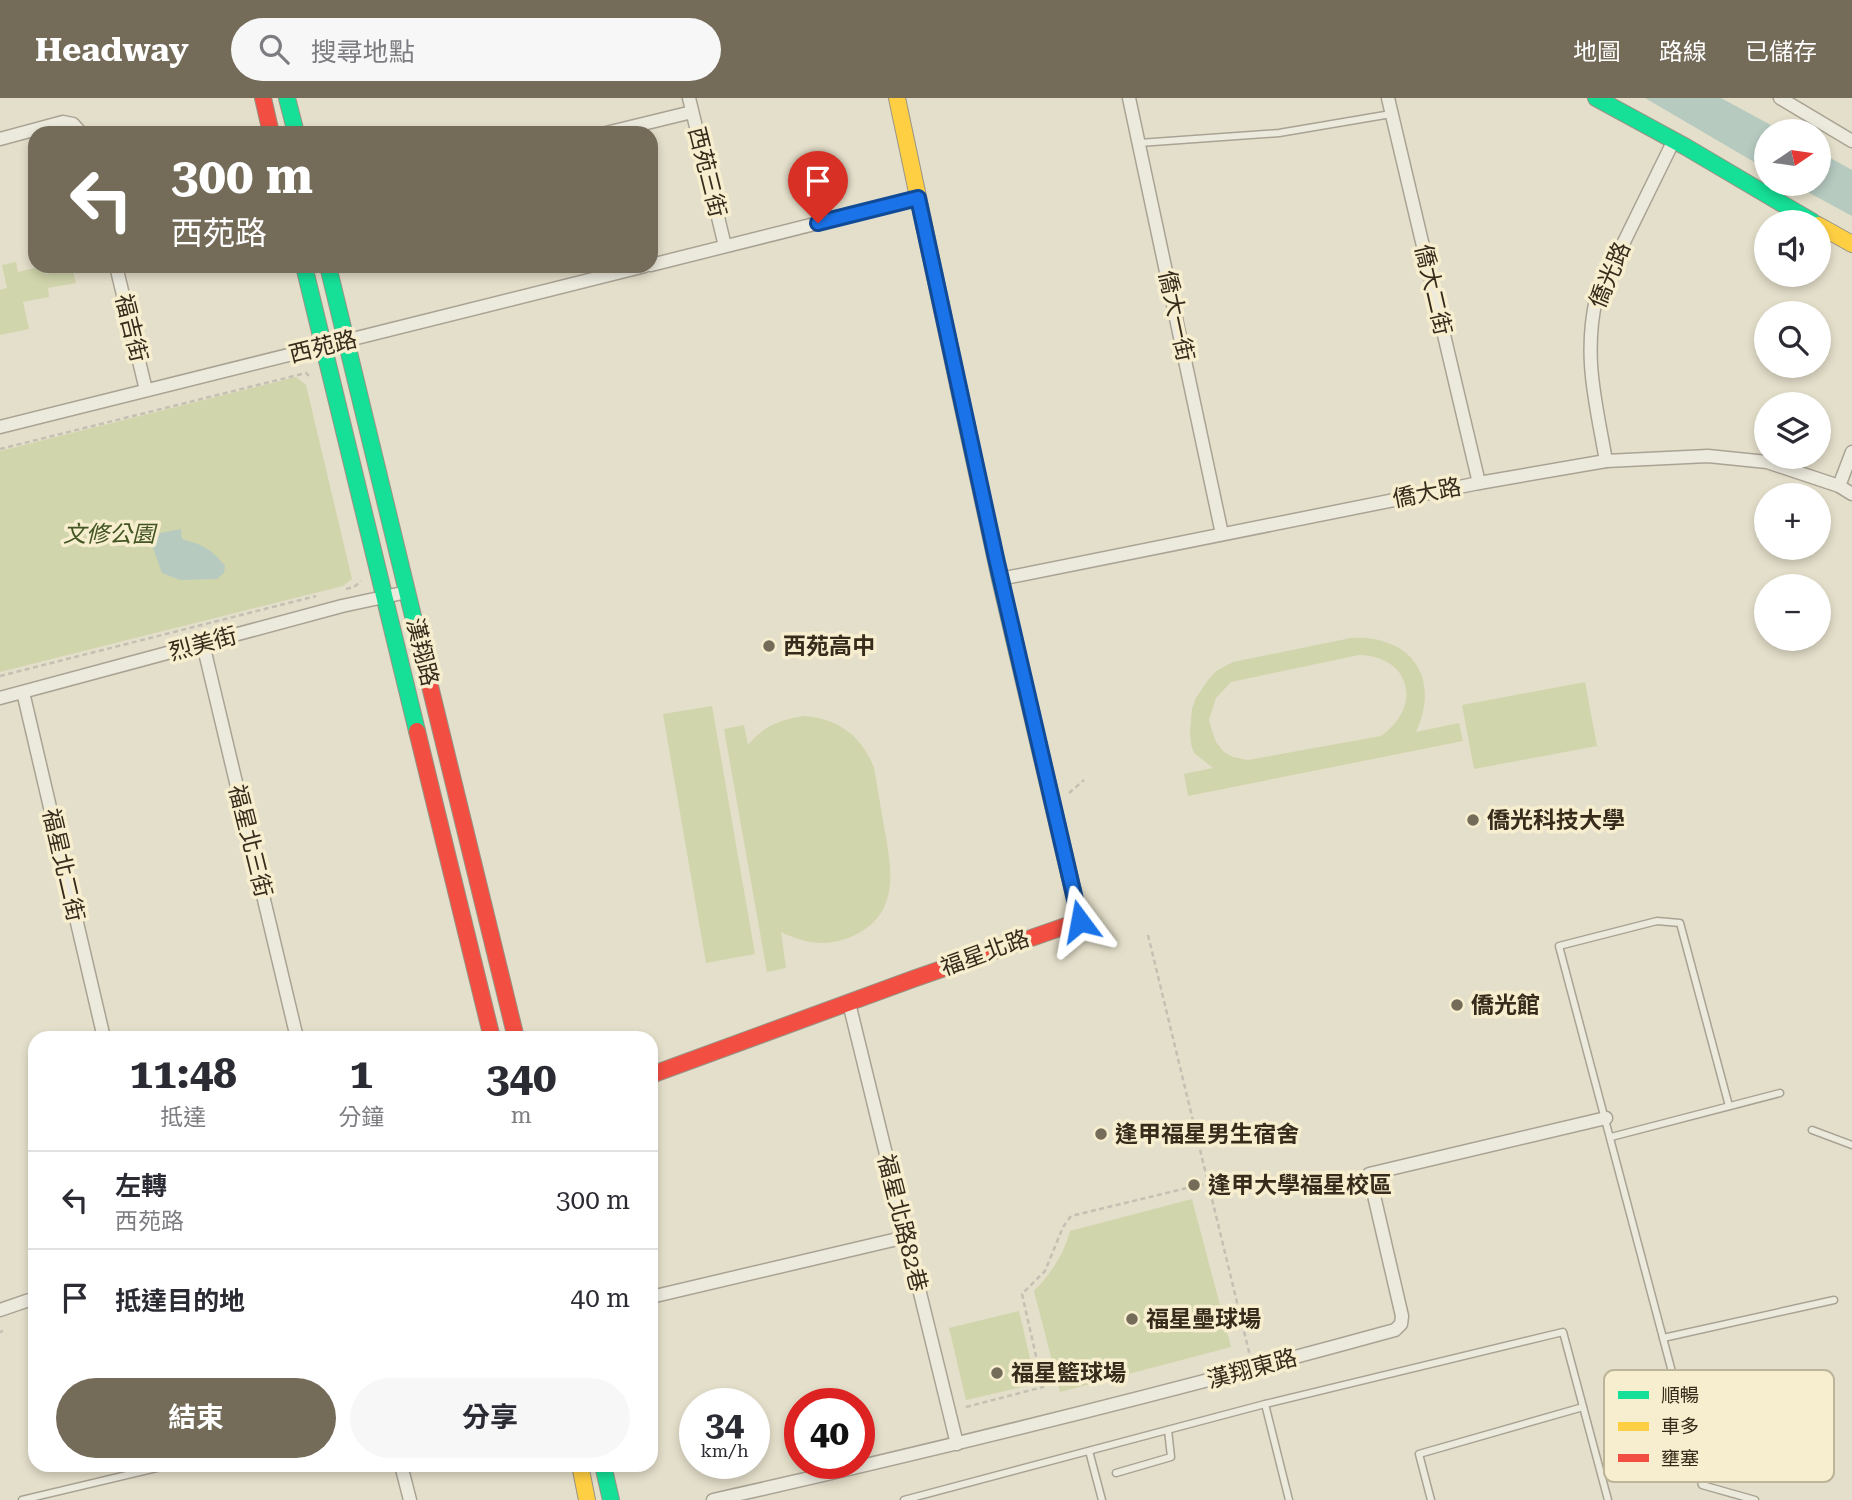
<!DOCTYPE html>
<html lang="zh-TW">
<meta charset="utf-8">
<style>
:root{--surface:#fff;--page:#f7f7f7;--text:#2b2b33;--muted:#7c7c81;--line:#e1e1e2;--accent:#746b59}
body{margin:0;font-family:"Roboto Serif","Noto Sans TC",serif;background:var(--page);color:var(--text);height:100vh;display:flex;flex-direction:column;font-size:26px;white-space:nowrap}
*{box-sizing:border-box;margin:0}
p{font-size:23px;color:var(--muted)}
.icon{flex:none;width:38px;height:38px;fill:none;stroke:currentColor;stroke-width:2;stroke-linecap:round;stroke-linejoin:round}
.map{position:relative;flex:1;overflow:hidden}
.sheet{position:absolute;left:28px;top:933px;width:630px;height:441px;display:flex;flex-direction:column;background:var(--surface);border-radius:21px;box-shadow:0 4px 10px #0003}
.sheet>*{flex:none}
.banner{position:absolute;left:28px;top:28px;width:630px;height:147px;border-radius:21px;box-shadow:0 4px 10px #0003;background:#746b59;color:#fff;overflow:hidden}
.needle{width:46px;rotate:77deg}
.tools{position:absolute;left:1754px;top:21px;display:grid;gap:14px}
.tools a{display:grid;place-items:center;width:77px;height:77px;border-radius:50%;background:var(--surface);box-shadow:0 4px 10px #0003;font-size:35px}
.speed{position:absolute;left:679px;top:1290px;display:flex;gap:14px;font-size:35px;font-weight:700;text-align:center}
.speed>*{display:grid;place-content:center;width:91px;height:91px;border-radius:50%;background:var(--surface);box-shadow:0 4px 10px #0003;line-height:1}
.speed small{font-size:18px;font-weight:400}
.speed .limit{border:10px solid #d22;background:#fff;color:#111}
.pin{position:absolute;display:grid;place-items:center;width:60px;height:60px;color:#fff;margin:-72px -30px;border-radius:50% 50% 50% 0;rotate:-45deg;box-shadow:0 0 7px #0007}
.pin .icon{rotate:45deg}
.me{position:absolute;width:77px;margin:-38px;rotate:347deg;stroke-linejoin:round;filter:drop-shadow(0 0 5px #0008)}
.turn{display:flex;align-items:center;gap:24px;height:147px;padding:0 28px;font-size:32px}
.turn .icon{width:91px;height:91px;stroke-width:2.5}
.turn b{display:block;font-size:49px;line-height:60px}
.eta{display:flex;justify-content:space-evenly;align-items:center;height:119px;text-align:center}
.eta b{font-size:42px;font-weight:700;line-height:49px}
.button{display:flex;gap:14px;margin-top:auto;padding:14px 28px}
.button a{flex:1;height:80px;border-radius:42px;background:var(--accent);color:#fff;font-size:28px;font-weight:700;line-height:80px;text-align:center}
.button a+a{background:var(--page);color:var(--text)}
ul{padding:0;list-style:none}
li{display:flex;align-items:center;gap:21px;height:98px;padding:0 28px;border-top:2px solid var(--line)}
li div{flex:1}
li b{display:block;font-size:26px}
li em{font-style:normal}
header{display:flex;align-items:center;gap:42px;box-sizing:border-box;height:98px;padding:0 35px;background:var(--accent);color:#fff}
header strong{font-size:33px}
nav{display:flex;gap:38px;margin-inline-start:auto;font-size:24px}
.search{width:490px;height:63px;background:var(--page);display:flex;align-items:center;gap:18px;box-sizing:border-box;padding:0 24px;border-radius:38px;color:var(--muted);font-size:26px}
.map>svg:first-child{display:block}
.green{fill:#d1d5ac;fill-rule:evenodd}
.water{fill:#b6cac0}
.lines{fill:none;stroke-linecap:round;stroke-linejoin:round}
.lane-casing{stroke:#a9a394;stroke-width:9}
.street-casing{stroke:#a9a394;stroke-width:15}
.fast-casing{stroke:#989384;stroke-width:18}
.slow-casing{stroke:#989384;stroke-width:18}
.jam-casing{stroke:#989384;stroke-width:18}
.path{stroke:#c4c0b3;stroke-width:2.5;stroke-dasharray:5 3.5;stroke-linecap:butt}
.lane{stroke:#ece9dd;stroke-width:6}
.street{stroke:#ece9dd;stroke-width:12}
.fast{stroke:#16e098;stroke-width:16}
.slow{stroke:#ffcf43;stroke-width:16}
.jam{stroke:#f24e42;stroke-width:16}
.route-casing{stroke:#114b97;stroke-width:18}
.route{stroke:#1a73e8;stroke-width:12}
.poi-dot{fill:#746b59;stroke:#f6eecf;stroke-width:2.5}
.labels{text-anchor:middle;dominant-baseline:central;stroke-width:7;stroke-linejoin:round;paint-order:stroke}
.street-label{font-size:23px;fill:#372c1c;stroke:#f6eecf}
.park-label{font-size:23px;font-style:italic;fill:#435522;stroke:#f6eecf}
.poi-label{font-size:23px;font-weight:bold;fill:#372c1c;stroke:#f6eecf;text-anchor:start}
.key{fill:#f6eecf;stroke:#bdb499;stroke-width:2}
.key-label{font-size:19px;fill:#372c1c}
</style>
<header>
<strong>Headway</strong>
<div class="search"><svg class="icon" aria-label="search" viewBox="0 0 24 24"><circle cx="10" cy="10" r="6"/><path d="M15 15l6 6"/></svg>搜尋地點</div>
<nav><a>地圖</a><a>路線</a><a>已儲存</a></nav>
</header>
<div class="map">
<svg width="1852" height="1402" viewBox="0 0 1852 1402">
<rect width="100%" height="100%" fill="#e4dfca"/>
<g class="green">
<path d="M16 164 18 174 43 168 45 176 72 170 76 185 48 190 49 199 23 204 29 231 0 237V192L7 190 2 167Z"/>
<path d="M296 279 306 287 352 481 343 488 0 574V353Z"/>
<path d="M1351 540C1411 537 1441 579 1416 634L1459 625 1463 643 1188 698 1184 676 1213 670 1194 655 1191 646 1190 634 1192 611 1196 600 1208 582 1216 573 1233 564ZM1359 557C1411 558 1423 609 1381 638L1248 662 1233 659 1224 654 1216 644 1212 633 1209 622 1216 600 1231 584Z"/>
<path d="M1585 584 1597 648 1474 671 1462 607Z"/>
<path d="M712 608 755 856 706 865 663 616Z"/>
<path d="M804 618C837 620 862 638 874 670 878 691 881 713 885 734 893 777 899 820 848 840 824 849 804 845 781 834L786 870 767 874 724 631 744 627 748 647C762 629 781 621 804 618Z"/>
<path d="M1192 1101 1231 1249 1060 1294 1034 1193C1052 1174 1063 1158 1070 1133Z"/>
<path d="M1019 1213 1036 1286 966 1302 949 1230Z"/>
</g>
<g class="water">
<path d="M1645 0H1721L1782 33H1766V71Z"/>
<path d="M1818 53 1852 72V118L1793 86H1818Z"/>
<path d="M181 431 182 441C201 446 212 451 225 468L224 475 217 481 180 482 162 475 153 450 160 435Z"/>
</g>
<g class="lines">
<g class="lane-casing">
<g id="lane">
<path d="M1139 45 1279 35 1391 16"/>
<path d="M1729 1008 1680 825 1657 823 1559 848 1702 1387 1755 1402"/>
<path d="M1812 1032 1852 1047"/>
<path d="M1611 1039 1780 995"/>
<path d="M1663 1240 1834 1202"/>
<path d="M1265 1306 1289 1402"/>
<path d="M1089 1353 1102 1402"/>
<path d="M1116 1375 1171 1359 1168 1332"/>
<path d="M22 1402 169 1367"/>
<path d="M904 1402 1265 1306 1563 1234 1608 1402"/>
<path d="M1431 1402 1419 1356 1583 1309"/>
</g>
</g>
<g class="street-casing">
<g id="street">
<path d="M689 0 725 148"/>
<path d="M1129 0 1222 436"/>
<path d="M1388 0 1479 385"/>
<path d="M1780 0 1852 43"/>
<path d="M606 35 692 14"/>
<path d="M0 41 63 24 73 26 81 35"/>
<path d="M651 167 918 100"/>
<path d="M116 168 146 292"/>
<path d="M0 329 645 168"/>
<path d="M1606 363C1596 305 1583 260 1596 201L1674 42"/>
<path d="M1839 388 1852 354"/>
<path d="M1000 481 1479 385 1606 363 1708 358 1767 364 1839 388 1852 396"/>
<path d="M203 546 297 940"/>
<path d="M23 594 104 940"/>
<path d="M0 600 342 508 407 494"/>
<path d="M849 905 957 1346"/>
<path d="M651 1199 906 1139"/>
<path d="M0 1212 35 1200"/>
<path d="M401 1367 410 1402"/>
<path d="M713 1402C942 1351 1169 1294 1395 1232L1401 1226 1402 1218 1369 1076 1606 1020"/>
</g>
</g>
<g class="fast-casing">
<g id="fast">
<path d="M287 0 296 35"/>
<path d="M1596 0 1686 49 1813 124"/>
<path d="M304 168 417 633"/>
<path d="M328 168 429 584"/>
<path d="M958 287 1000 481 1069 776"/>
<path d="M603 1367 611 1402"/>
</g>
</g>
<g class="slow-casing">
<g id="slow">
<path d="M897 0 958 287"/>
<path d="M1818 127 1852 146"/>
<path d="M580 1367 587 1402"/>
</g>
</g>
<g class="jam-casing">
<g id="jam">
<path d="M263 0 271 35"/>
<path d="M429 584 516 940"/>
<path d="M417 633 492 940"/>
<path d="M651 977 913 881 1080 823 1069 776"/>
</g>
</g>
<g class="path">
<path d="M0 351 306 275 311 280"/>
<path d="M346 491 354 489 361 483"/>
<path d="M0 578 316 498"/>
<path d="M1069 695 1084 682"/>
<path d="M1148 837 1250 1258"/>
<path d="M0 1234 3 1233"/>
<path d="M966 1309 1043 1289 1022 1196 1045 1173 1063 1129 1071 1118 1208 1085"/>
</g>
<use href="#lane" class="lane"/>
<use href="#street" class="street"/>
<use href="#fast" class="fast"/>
<use href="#slow" class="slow"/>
<use href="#jam" class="jam"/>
</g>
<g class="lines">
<g class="route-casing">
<path id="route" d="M818 125 918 100 996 460 1080 823"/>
</g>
<use href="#route" class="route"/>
</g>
<g class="poi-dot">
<circle cx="769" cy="548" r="7"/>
<circle cx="1473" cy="722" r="7"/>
<circle cx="1457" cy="907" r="7"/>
<circle cx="1101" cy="1036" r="7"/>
<circle cx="1194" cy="1087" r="7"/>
<circle cx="1132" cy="1221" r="7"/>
<circle cx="997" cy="1275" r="7"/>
</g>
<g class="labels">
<g class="street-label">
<text transform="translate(707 74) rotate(76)">西苑三街</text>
<text transform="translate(1610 177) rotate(-67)">僑光路</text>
<text transform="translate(1433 192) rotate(77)">僑大二街</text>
<text transform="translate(1176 218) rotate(78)">僑大一街</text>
<text transform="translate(131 230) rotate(76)">福吉街</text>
<text transform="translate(323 249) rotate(-14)">西苑路</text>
<text transform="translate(1427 395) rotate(-11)">僑大路</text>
<text transform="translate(203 546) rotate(-15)">烈美街</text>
<text transform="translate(422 554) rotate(76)">漢翔路</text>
<text transform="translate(250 743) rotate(76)">福星北三街</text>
<text transform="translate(63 767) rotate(77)">福星北二街</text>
<text transform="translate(985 855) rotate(-20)">福星北路</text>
<text transform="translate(902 1125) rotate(76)">福星北路82巷</text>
<text transform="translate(1252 1271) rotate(-15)">漢翔東路</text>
</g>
<g class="park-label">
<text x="109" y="436">文修公園</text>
</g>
<g class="poi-label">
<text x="783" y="548">西苑高中</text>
<text x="1487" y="722">僑光科技大學</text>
<text x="1471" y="907">僑光館</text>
<text x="1115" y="1036">逢甲福星男生宿舍</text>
<text x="1208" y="1087">逢甲大學福星校區</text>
<text x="1146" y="1221">福星壘球場</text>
<text x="1011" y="1275">福星籃球場</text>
</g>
</g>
<rect x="1604" y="1272" width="230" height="112" rx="10" class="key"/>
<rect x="1618" y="1293" width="31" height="8" fill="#16e098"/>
<rect x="1618" y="1324" width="31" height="9" fill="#ffcf43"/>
<rect x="1618" y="1356" width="31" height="8" fill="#f24e42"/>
<g class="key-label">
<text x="1661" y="1304">順暢</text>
<text x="1661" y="1335">車多</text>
<text x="1661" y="1367">壅塞</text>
</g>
</svg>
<div class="tools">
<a><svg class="needle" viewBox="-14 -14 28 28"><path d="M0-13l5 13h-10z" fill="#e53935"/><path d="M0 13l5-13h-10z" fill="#7c7c81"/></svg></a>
<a><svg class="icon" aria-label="sound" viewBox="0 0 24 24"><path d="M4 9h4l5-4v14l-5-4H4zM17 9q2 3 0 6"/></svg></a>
<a><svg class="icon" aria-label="search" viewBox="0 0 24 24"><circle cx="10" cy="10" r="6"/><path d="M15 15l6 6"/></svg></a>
<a><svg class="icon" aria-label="layers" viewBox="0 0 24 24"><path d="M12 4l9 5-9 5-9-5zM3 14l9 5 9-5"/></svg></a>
<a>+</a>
<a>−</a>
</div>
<div class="speed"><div>34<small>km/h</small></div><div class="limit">40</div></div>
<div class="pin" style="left:818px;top:125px;background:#d93025"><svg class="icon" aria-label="arrive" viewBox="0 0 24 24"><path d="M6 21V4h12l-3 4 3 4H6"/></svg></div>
<svg class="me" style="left:1080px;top:823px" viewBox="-20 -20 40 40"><path d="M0-17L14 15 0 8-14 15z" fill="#1a73e8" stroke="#fff" stroke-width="4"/></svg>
<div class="banner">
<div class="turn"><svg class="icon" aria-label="left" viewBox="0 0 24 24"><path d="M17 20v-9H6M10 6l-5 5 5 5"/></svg><div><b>300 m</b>西苑路</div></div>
</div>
<section class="sheet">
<div class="eta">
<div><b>11:48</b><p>抵達</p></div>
<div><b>1</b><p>分鐘</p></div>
<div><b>340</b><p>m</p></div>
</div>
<ul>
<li><svg class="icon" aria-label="left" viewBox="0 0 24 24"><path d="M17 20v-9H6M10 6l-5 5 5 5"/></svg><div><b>左轉</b><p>西苑路</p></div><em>300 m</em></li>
<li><svg class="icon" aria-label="arrive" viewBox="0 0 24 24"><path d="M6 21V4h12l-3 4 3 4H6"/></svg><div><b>抵達目的地</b></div><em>40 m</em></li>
</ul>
<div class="button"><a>結束</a><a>分享</a></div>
</section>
</div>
